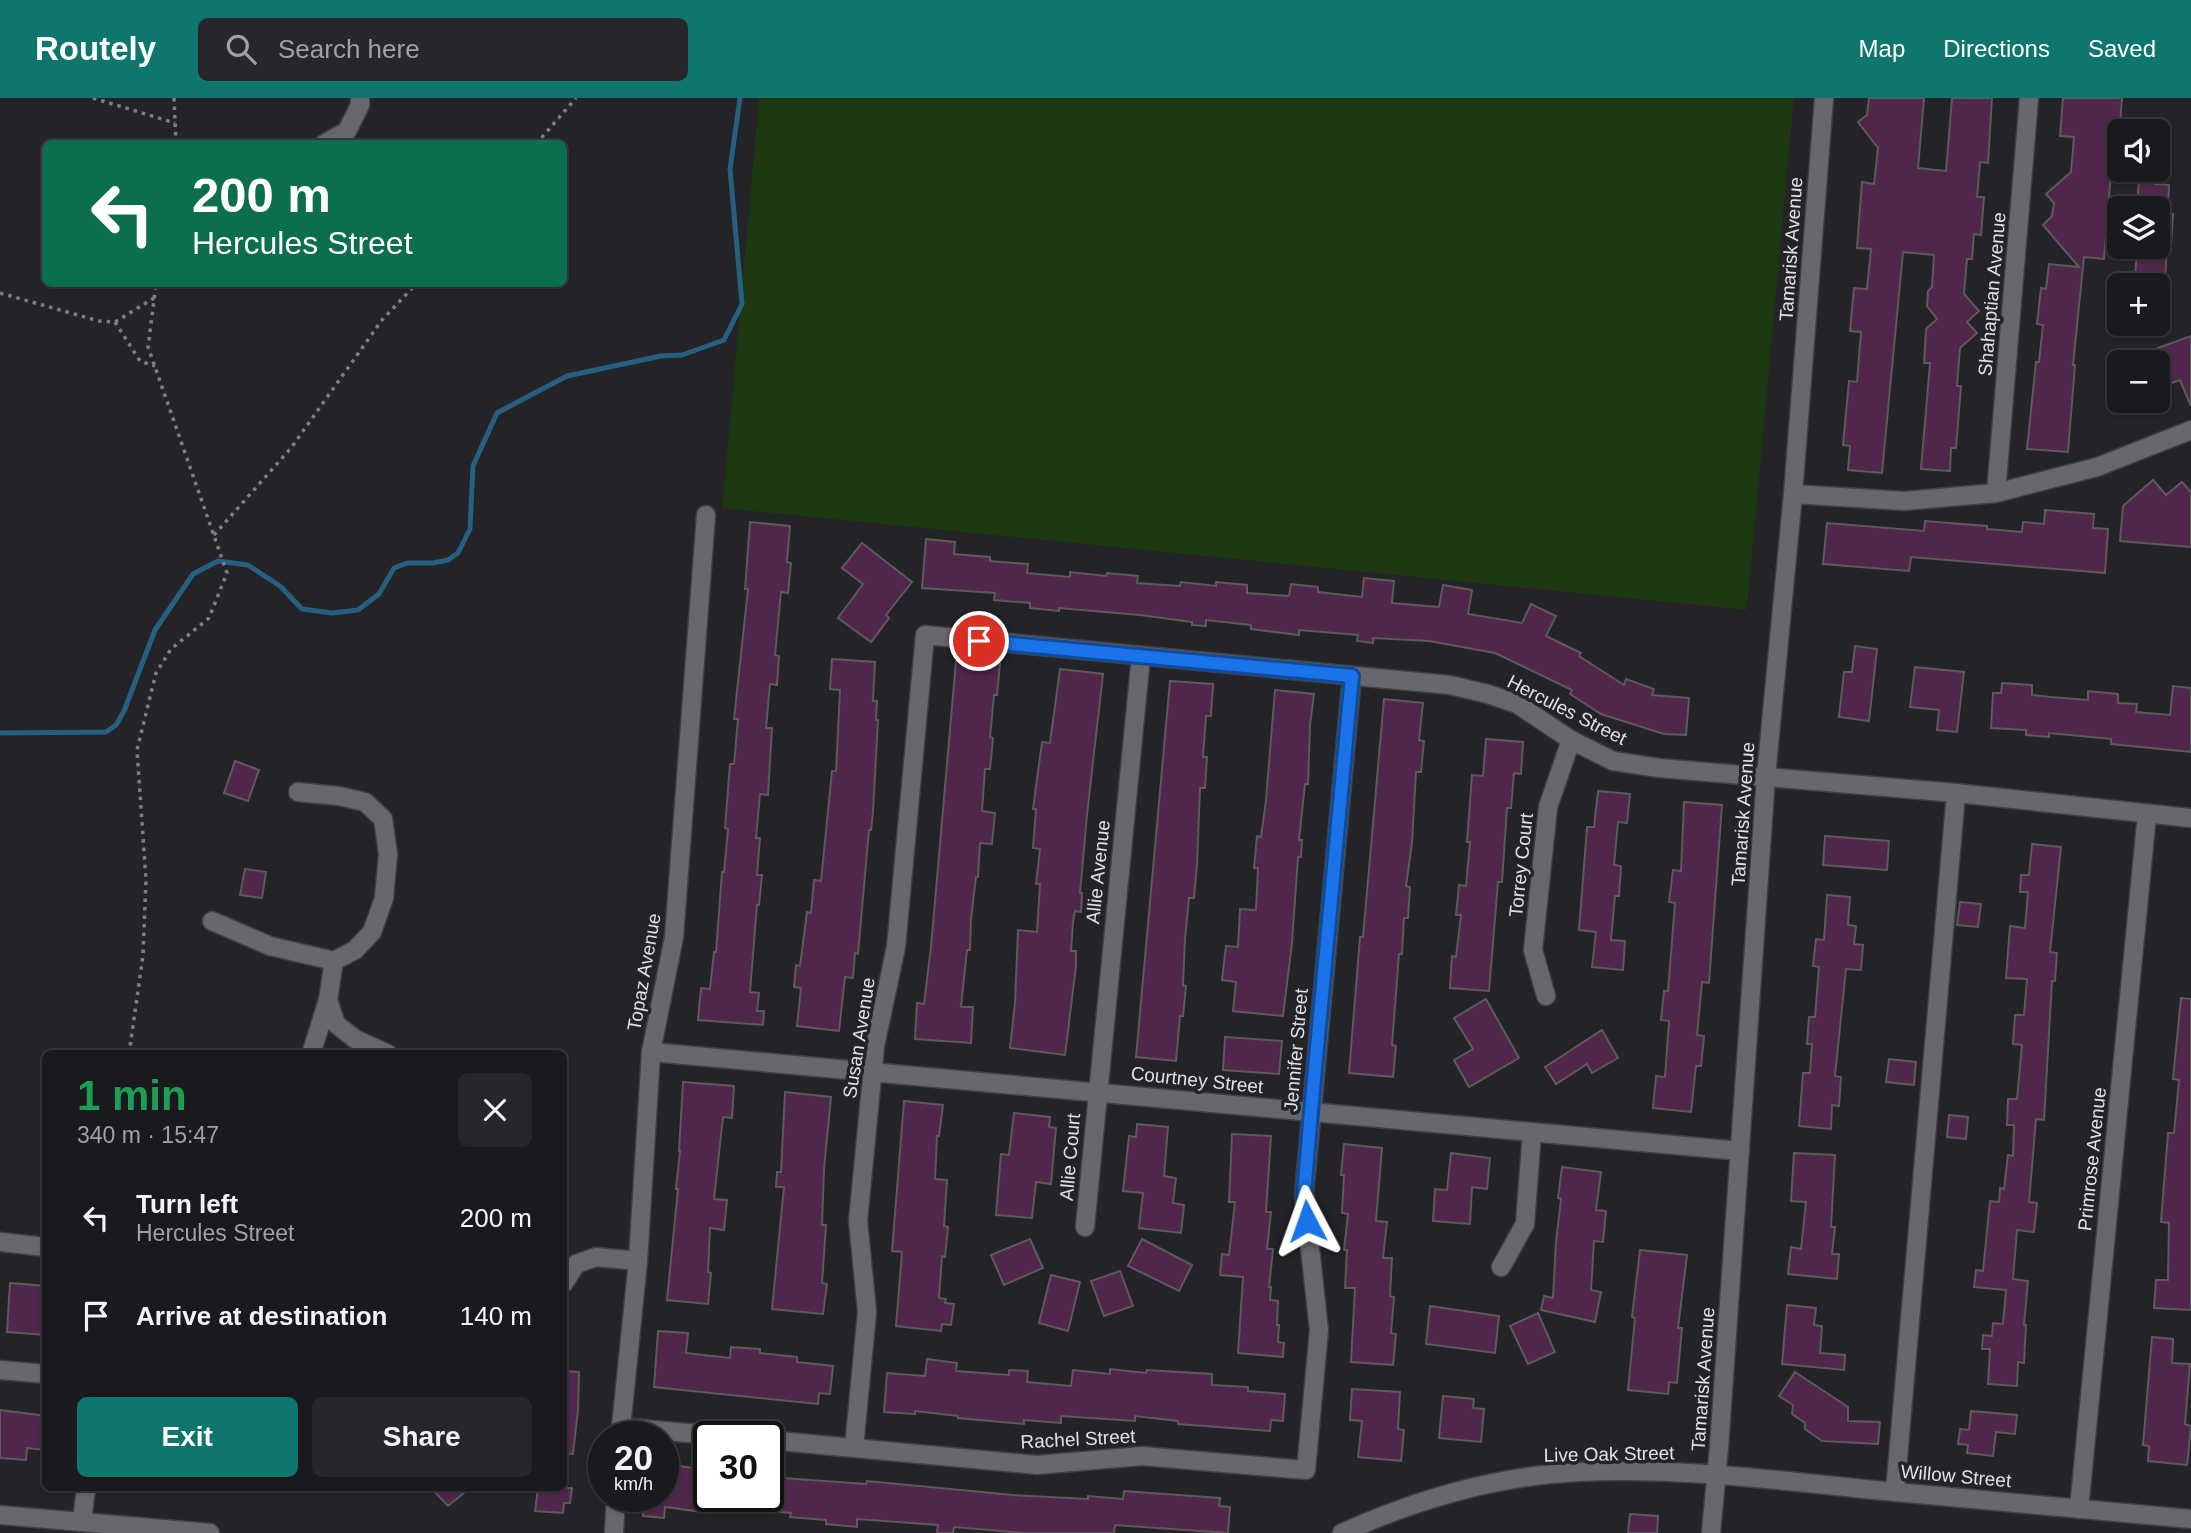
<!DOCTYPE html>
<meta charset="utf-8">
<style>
:root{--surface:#1a1a1e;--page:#27272b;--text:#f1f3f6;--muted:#9fa1a4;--line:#38383c;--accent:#0f766e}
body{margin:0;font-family:Arial,sans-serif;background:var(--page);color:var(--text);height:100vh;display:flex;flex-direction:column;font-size:26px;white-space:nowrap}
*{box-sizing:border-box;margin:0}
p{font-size:23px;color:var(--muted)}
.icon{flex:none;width:38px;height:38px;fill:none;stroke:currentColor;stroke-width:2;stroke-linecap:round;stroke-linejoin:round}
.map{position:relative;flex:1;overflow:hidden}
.drawer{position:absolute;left:42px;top:952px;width:525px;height:441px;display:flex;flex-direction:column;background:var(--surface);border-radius:10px;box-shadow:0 2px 5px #0004,0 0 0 2px var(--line)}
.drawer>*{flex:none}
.hud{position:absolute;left:42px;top:42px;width:525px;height:147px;border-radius:10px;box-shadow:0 2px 5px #0004,0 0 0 2px var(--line);background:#0b6e4f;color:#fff;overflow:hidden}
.tools{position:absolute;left:2107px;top:21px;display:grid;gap:14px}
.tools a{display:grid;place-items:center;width:63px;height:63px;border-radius:10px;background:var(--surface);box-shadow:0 2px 5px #0004,0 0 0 2px var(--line);font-size:35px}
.speed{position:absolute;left:588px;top:1323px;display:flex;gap:14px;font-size:35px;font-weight:700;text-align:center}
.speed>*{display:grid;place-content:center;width:91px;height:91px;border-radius:50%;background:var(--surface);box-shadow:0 2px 5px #0004,0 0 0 2px var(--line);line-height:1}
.speed small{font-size:18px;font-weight:400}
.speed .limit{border:4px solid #111;border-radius:10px;background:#fff;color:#111}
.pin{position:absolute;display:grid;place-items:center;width:60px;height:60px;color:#fff;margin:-30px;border:4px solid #fff;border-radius:50%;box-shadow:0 2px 7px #0007}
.me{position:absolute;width:77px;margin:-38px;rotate:356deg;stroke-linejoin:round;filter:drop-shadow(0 0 5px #0008)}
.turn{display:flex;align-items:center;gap:24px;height:147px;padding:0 35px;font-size:32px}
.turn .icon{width:91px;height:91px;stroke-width:2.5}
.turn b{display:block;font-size:49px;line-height:60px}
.round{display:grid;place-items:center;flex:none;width:74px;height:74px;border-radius:10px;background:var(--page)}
.summary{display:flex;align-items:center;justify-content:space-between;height:119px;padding:0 35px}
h1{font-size:42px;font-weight:600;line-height:52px;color:#1e9e55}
.cta{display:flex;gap:14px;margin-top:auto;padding:14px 35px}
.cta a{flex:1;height:80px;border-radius:10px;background:var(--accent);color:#fff;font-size:28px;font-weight:600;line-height:80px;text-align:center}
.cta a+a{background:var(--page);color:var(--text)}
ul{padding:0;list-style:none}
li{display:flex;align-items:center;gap:21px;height:98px;padding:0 35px}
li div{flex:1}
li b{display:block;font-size:26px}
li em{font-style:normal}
header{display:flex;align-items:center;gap:42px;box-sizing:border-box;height:98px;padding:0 35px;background:var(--accent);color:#fff}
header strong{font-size:33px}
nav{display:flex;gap:38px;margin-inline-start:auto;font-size:24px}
.search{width:490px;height:63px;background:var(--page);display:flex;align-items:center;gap:18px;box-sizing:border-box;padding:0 24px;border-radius:10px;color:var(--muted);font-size:26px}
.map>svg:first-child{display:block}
.green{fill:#1d3710}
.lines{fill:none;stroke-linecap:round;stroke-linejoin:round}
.stream{stroke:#265f7f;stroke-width:5}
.building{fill:#50274a;stroke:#5e595d;stroke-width:2}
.minor-casing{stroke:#3f4044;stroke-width:21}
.path{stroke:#7e7f83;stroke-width:3.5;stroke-dasharray:3.5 5;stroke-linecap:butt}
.minor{stroke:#67686d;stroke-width:18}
.route-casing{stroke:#114b97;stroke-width:18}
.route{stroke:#1a73e8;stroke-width:12}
.labels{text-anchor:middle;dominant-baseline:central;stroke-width:7;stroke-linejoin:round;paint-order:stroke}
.street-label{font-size:19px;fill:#e0e1e4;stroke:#232328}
</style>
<header>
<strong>Routely</strong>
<div class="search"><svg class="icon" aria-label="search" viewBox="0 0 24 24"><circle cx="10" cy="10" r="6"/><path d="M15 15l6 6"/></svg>Search here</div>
<nav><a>Map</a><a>Directions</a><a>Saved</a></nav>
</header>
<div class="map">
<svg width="2191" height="1435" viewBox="0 0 2191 1435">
<rect width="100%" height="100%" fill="#232328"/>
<path class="green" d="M759 0H1794L1747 512 722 410Z"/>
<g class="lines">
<path class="stream" d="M0 635 106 634 116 627 124 613 155 532 193 476 218 463 248 467 280 488 302 511 332 515 358 512 379 496 394 470 407 465H433L448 462 458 455 470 431 473 368 497 315 567 278 661 258 682 257 724 242 742 206 730 71 740 0"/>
</g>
<g class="building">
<path d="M1869 0H1924L1918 70 1946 73 1952 0H1992L1988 65 1980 64 1977 99H1984L1981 137 1974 136 1972 161H1967L1964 196 1979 213 1967 224 1977 235 1960 250 1957 288H1961L1956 350H1951L1950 373 1921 371 1930 265H1924L1926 231 1937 221 1927 208 1928 193 1932 189 1934 157 1903 154 1882 375 1848 372 1850 348 1843 347 1849 283 1857 284 1861 234 1850 233 1854 190 1867 191 1871 151 1857 150 1862 84 1874 86 1878 50 1858 24 1867 17Z"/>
<path d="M2063 0H2122L2117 63 2112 62 2104 161 2084 159 2073 267H2075L2068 354 2027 351 2036 264H2039L2043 227 2037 226 2041 190 2046 191 2049 166 2079 169 2043 127 2052 118 2054 105 2046 96 2071 74 2074 39 2060 38Z"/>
<path d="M2139 80 2155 81V86L2169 87 2168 110H2137Z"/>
<path d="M2158 115 2173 116 2171 148 2158 146Z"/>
<path d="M2137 149H2167L2165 183 2135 181Z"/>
<path d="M2191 238V308L2180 282 2158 290V264H2125V262Z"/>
<path d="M2153 382 2166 397 2182 384 2191 394V449L2120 443 2123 408Z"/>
<path d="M2045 412 2094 416 2093 430 2108 431 2105 475 1911 459 1909 473 1823 466 1827 425 1924 433 1925 423 1987 428V431L2022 434 2023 424 2044 426Z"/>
<path d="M750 424 790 428 787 464 791 465 788 495 781 494 775 557 779 558 777 587 770 586 766 630H772L768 697 760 696 756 740H760L757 777H762L759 807H757L750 894 759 895 757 913H764L763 927 698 922 701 890 710 891 714 854H716L722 774H724L728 731 725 730 730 666H734L738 621H734L748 491H745Z"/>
<path d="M926 441 955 444 954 456 990 459V463L1028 466 1027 475 1070 479V474L1106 478 1107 475 1138 478 1137 485 1180 488 1181 484 1216 488V484L1247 487V495L1289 498 1291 486 1318 489V494L1362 499 1364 480 1394 483 1392 505 1439 509 1443 487 1472 492 1468 516 1522 525 1531 506 1556 518 1546 538 1581 555 1579 558 1624 587 1626 581 1654 591 1652 597 1689 600 1686 637 1664 636 1601 616 1570 596 1572 592 1495 555 1429 543 1373 540V545L1357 543 1358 537 1299 532V537L1251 531V527L1206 522V528L1192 527V524L1140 517 1059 510V513L1030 510V505L994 502 995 495 922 490Z"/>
<path d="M862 445 912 484 886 517 889 520 871 544 838 520 863 486 842 470Z"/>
<path d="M1855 548 1877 551 1869 623 1839 619 1844 574H1852Z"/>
<path d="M832 561 875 564 873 603H877L876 622H878L873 714 871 732H869L858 856 855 855 853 880 845 879 839 933 797 928 801 890 794 889 796 867 800 868 807 814 811 815 814 782 821 783 832 673H836L840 592 830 591Z"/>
<path d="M956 563 1000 566 997 597H994L990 639 993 640 990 671H985L982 713 995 715 992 746 980 745 978 779H976L971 821 970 852H967L961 909H973L971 945 915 941 917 905 924 906 931 849Z"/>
<path d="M1915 569 1964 574 1957 634 1937 632 1939 612 1910 609Z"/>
<path d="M1060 571 1103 576 1087 717 1080 795H1082L1081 814 1075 813 1073 824 1071 853H1076V868L1065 957 1010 950 1015 905 1018 832 1037 834 1040 786H1036L1040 751 1033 750 1036 711H1033L1042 644 1050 645Z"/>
<path d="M1170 583 1213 586 1211 618H1206L1203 659H1207L1205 690H1200L1197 767 1194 800H1189L1185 841 1183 887 1186 888 1183 918H1180L1176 963 1136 959Z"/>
<path d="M2002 585 2032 587V597L2051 599 2088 602V593L2118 596V605L2137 606 2136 614 2170 617 2173 588 2191 590V654L2111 646V641L2049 635V639L2026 637V632L1991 630 1993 595H2001Z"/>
<path d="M1275 592 1314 596 1310 627 1308 686H1305L1299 742H1302L1301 759H1298L1292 845 1283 918 1233 913 1236 884 1222 882 1226 848 1238 849 1240 811 1256 812 1258 770H1254L1257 738 1261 739 1266 702Z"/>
<path d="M1384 601 1423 605 1419 642 1424 643 1421 674H1416L1412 745 1406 788 1410 789 1408 820H1404L1402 856H1399L1392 947 1396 948 1393 979 1349 975 1360 839H1363Z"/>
<path d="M1486 641 1523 644 1521 676 1514 675 1511 710H1507L1502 784H1498L1489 893 1450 890 1452 858 1456 859 1461 817H1456L1459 787 1466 788 1470 744H1467L1472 677 1483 678Z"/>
<path d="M235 663 259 672 248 703 224 695Z"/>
<path d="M1598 693 1630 696 1627 725 1618 724 1614 767 1621 768 1619 798H1615L1611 842 1625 843 1623 872 1592 869 1596 834 1579 832 1587 729H1594Z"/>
<path d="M1684 704 1722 707 1709 885 1702 884 1697 937 1704 938 1701 968H1696L1691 1014 1653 1010 1656 978 1665 979 1669 923 1661 922 1664 893H1668L1675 805 1669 804 1673 772 1681 773Z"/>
<path d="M1825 738 1889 743 1887 772 1823 767Z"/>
<path d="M2032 746 2061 749 2050 854 2057 855 2055 883H2052L2044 1022 2036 1021 2029 1104 2037 1105 2034 1134 2017 1132 2013 1181 2028 1183 2024 1227H2026L2024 1265 2018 1264 2017 1288 1988 1286 1990 1251H1982L1983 1237 1992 1238 1993 1225 2003 1226 2006 1192 1974 1189 1976 1172 1983 1173 1990 1103 1999 1104 2000 1090 2004 1091 2008 1057 2013 1058 2014 1027H2007L2008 1001H2017L2022 947 2013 946 2015 917H2024L2027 881 2006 880 2010 828 2025 830 2028 794H2020L2021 777H2029Z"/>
<path d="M245 771 266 774 262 800 240 797Z"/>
<path d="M1827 797 1850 799 1848 827 1856 828 1854 846 1863 847 1861 872 1846 871 1835 978 1841 979 1839 1008 1832 1007 1831 1031 1799 1028 1803 975H1810L1812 946H1807L1809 919H1815L1819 869 1813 868 1816 841 1824 842Z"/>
<path d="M1960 804 1981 806 1978 829 1957 827Z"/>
<path d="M2181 900 2191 901V1212L2154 1210 2156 1182H2168L2169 1125 2161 1124 2168 1035H2174L2179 982 2173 981Z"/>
<path d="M1486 901 1519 960 1469 989 1454 962 1473 951 1454 920Z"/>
<path d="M1602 932 1618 960 1592 975 1587 966 1556 986 1545 969Z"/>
<path d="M1225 939 1282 943 1279 976 1223 972Z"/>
<path d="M1889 961 1916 964 1914 987 1886 984Z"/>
<path d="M683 984 734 988 732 1020 723 1019 714 1101 727 1102 724 1132 710 1130 708 1174 711 1175 708 1206 667 1202 678 1091H676L680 1053H679Z"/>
<path d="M785 994 831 999 824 1072 822 1127H826L822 1185 827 1186 823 1216 772 1211 784 1089H776L777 1074H781Z"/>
<path d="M904 1003 943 1007 939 1038H937L935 1081 947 1082 944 1128 948 1129 945 1159 942 1158 939 1200 946 1201 945 1205 954 1206 951 1227 942 1226 941 1233 896 1228 902 1154 892 1153Z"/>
<path d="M1014 1015 1050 1019 1049 1029 1056 1030 1051 1086 1036 1084 1032 1120 996 1117 1001 1056 1009 1057Z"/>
<path d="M1949 1017 1968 1019 1966 1041 1947 1039Z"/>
<path d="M1137 1026 1168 1029 1164 1078 1176 1080 1173 1105 1184 1107 1181 1135 1139 1130 1143 1095 1123 1093 1129 1038 1136 1039Z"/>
<path d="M1232 1036 1271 1038 1266 1114H1271L1267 1151H1273L1269 1189H1271L1270 1202 1278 1203 1277 1227H1279L1278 1244 1284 1245 1283 1259 1238 1255 1243 1179 1220 1177 1222 1156 1229 1157 1235 1104H1229Z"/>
<path d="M1344 1046 1382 1050 1376 1123 1387 1124 1383 1160H1392L1390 1198 1394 1199 1391 1235 1396 1236 1393 1267 1351 1264 1355 1190H1345L1347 1152H1344L1348 1116 1342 1115 1344 1077H1341Z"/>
<path d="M1451 1055 1490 1060 1487 1091 1472 1089 1470 1126 1433 1123 1435 1091 1447 1092Z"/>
<path d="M1794 1055 1835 1057 1831 1129H1835L1832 1156H1839L1837 1181 1788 1176 1791 1149 1801 1151 1806 1104 1791 1103Z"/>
<path d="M1562 1069 1601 1074 1596 1112 1606 1113 1603 1144 1594 1143 1591 1192 1601 1194 1595 1224 1541 1212 1544 1198 1553 1200 1556 1144 1561 1101 1558 1100Z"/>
<path d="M1030 1141 1043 1170 1004 1187 991 1157Z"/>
<path d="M1142 1141 1192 1167 1179 1193 1128 1168Z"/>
<path d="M1640 1152 1687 1157 1678 1230H1682L1677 1285 1669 1284 1668 1296 1628 1292 1635 1220 1632 1219Z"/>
<path d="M1120 1173 1133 1208 1104 1218 1091 1183Z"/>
<path d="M1051 1177 1080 1184 1068 1233 1039 1225Z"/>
<path d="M10 1185 46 1188V1237L7 1234Z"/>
<path d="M1787 1207 1816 1210 1814 1227 1822 1228 1820 1255 1845 1257 1844 1272 1782 1266Z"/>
<path d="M1430 1208 1499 1218 1495 1255 1426 1246Z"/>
<path d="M1538 1215 1555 1254 1528 1266 1510 1228Z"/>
<path d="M658 1233 688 1235 686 1255 730 1260 731 1249 760 1251V1255L797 1259V1264L833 1268 830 1296 819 1295 818 1306 654 1289Z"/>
<path d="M2152 1239 2173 1241 2172 1265 2190 1266 2185 1326 2191 1328 2187 1367 2148 1363 2149 1348 2143 1347Z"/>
<path d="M927 1261 957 1265 956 1273 1009 1277V1272L1028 1273 1027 1284 1071 1288 1073 1272 1110 1276V1271L1146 1275 1147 1272 1212 1276V1287L1248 1289V1293L1285 1296 1283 1323 1271 1322 1270 1333 1178 1326V1323L1135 1318V1323L1061 1318V1325L1024 1322V1326L958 1320V1318L915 1313V1316L884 1314 887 1275 925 1278Z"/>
<path d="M564 1273 579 1274 578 1312 573 1356 564 1355Z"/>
<path d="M1795 1274 1848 1309V1323L1880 1324 1878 1346 1822 1343 1805 1331V1325L1792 1316 1793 1307 1779 1298Z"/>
<path d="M1352 1291 1400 1294 1398 1331 1404 1332 1401 1363 1358 1359 1362 1323 1350 1322Z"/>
<path d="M1443 1298 1474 1301 1473 1310 1484 1311 1481 1344 1439 1340Z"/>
<path d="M0 1312 46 1318V1352L27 1350 26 1362 0 1360Z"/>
<path d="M1971 1313 2017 1317 2015 1336 1996 1334 1993 1358 1967 1355 1968 1347 1958 1346 1960 1331 1969 1332Z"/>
<path d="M663 1366 709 1372V1398H712L710 1415 665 1409 664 1420 643 1418 645 1398H663Z"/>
<path d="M768 1379 866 1386 867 1383 1013 1397 1088 1401V1398L1123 1401 1124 1393 1220 1400 1219 1408 1230 1409 1228 1435 1115 1427 1114 1435H1024L954 1429 953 1435H937L938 1427 857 1421V1429L826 1426V1422L790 1419 791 1415 720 1409 721 1398H768Z"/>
<path d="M431 1390H470L448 1408Z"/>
<path d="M538 1390H572L570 1405H564L563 1415 535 1413Z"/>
<path d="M1630 1416 1658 1418 1657 1435H1628Z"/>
</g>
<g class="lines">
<g class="minor-casing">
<g id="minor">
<path d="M324 46 347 33 360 7V0"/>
<path d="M1996 395 2029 0"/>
<path d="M1793 396 1904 403 1996 395 2097 369 2191 332"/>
<path d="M298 694 339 698 365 704 383 721 388 756 384 800 372 834 355 852 334 863 328 902"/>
<path d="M212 823 270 848 334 863"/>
<path d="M1546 898 1533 852 1548 709 1571 642"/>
<path d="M651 954 1740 1053"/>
<path d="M311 956 328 902 336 926 355 941 388 956"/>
<path d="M1085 1129 1141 558"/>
<path d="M0 1144 46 1149"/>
<path d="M1501 1169 1525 1126 1532 1034"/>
<path d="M564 1185 576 1166 596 1159 638 1163"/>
<path d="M0 1272 46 1276"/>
<path d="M621 1329 732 1339"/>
<path d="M620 1339 638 1163 651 954 674 839 706 417"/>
<path d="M768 1342 1037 1367 1142 1358 1306 1372 1319 1232 1304 1096 1352 578"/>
<path d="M854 1349 867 1214 858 1123 875 948 896 849 925 537 1450 587 1488 596 1517 606 1571 642 1613 663 1659 670 1956 695 2191 720"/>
<path d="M1895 1394 1956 695"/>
<path d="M2079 1411 2147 716"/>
<path d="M0 1417 210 1435"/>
<path d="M82 1423 86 1390"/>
<path d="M614 1435 616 1398"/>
<path d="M1342 1435C1415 1402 1497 1378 1578 1374 1676 1369 1776 1382 1874 1392 1980 1402 2085 1411 2191 1421"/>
<path d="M1711 1435 1719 1349 1766 678 1793 396 1824 0"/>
</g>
</g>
<g class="path">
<path d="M93 0 175 25"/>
<path d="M174 0 176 46"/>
<path d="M536 46 576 0"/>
<path d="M0 195 99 223 115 224 154 200"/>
<path d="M115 224 140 263 155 268"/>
<path d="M214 437 291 350 382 222 416 186"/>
<path d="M129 956 143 857 146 782 137 652 156 575 171 551 209 520 227 475 148 249 156 186"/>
</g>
<use href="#minor" class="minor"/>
</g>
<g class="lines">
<g class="route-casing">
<path id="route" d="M979 543 1352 578 1311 1014 1304 1096 1307 1123"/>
</g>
<use href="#route" class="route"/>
</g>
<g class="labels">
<g class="street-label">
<text transform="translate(1791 151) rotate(-86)">Tamarisk Avenue</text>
<text transform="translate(1992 196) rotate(-85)">Shahaptian Avenue</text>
<text transform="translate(1567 612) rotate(27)">Hercules Street</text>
<text transform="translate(1743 716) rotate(-86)">Tamarisk Avenue</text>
<text transform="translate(1521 767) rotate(-84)">Torrey Court</text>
<text transform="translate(1098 774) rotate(-84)">Allie Avenue</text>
<text transform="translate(644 874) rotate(-80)">Topaz Avenue</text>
<text transform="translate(859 940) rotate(-81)">Susan Avenue</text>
<text transform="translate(1296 952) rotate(-85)">Jennifer Street</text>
<text transform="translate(1197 982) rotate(6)">Courtney Street</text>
<text transform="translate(1070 1059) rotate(-85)">Allie Court</text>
<text transform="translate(2092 1061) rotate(-84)">Primrose Avenue</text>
<text transform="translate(1703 1281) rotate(-86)">Tamarisk Avenue</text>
<text transform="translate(1078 1341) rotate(-3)">Rachel Street</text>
<text transform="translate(1609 1356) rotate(-1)">Live Oak Street</text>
<text transform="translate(1956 1378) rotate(5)">Willow Street</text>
</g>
</g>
</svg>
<div class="tools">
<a><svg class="icon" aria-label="sound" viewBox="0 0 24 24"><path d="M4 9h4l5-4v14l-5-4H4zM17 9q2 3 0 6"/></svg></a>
<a><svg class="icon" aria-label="layers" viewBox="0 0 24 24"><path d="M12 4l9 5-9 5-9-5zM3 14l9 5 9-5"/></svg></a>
<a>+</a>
<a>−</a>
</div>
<div class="speed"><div>20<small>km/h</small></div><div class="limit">30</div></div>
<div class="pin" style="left:979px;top:543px;background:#d93025"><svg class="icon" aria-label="arrive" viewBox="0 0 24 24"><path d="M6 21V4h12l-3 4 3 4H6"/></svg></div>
<svg class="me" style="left:1307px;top:1123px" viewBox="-20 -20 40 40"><path d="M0-17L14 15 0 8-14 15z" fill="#1a73e8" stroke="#fff" stroke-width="4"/></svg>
<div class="hud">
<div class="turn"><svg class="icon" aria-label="left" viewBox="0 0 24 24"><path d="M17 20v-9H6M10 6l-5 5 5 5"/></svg><div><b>200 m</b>Hercules Street</div></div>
</div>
<section class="drawer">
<div class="summary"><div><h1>1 min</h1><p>340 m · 15:47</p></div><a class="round"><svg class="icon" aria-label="close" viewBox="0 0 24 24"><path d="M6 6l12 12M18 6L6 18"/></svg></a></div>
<ul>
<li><svg class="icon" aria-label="left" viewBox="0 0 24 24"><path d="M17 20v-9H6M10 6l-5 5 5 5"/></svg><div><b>Turn left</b><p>Hercules Street</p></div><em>200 m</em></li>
<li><svg class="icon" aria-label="arrive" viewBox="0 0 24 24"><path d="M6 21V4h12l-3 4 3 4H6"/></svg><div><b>Arrive at destination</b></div><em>140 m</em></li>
</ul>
<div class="cta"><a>Exit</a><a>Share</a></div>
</section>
</div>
